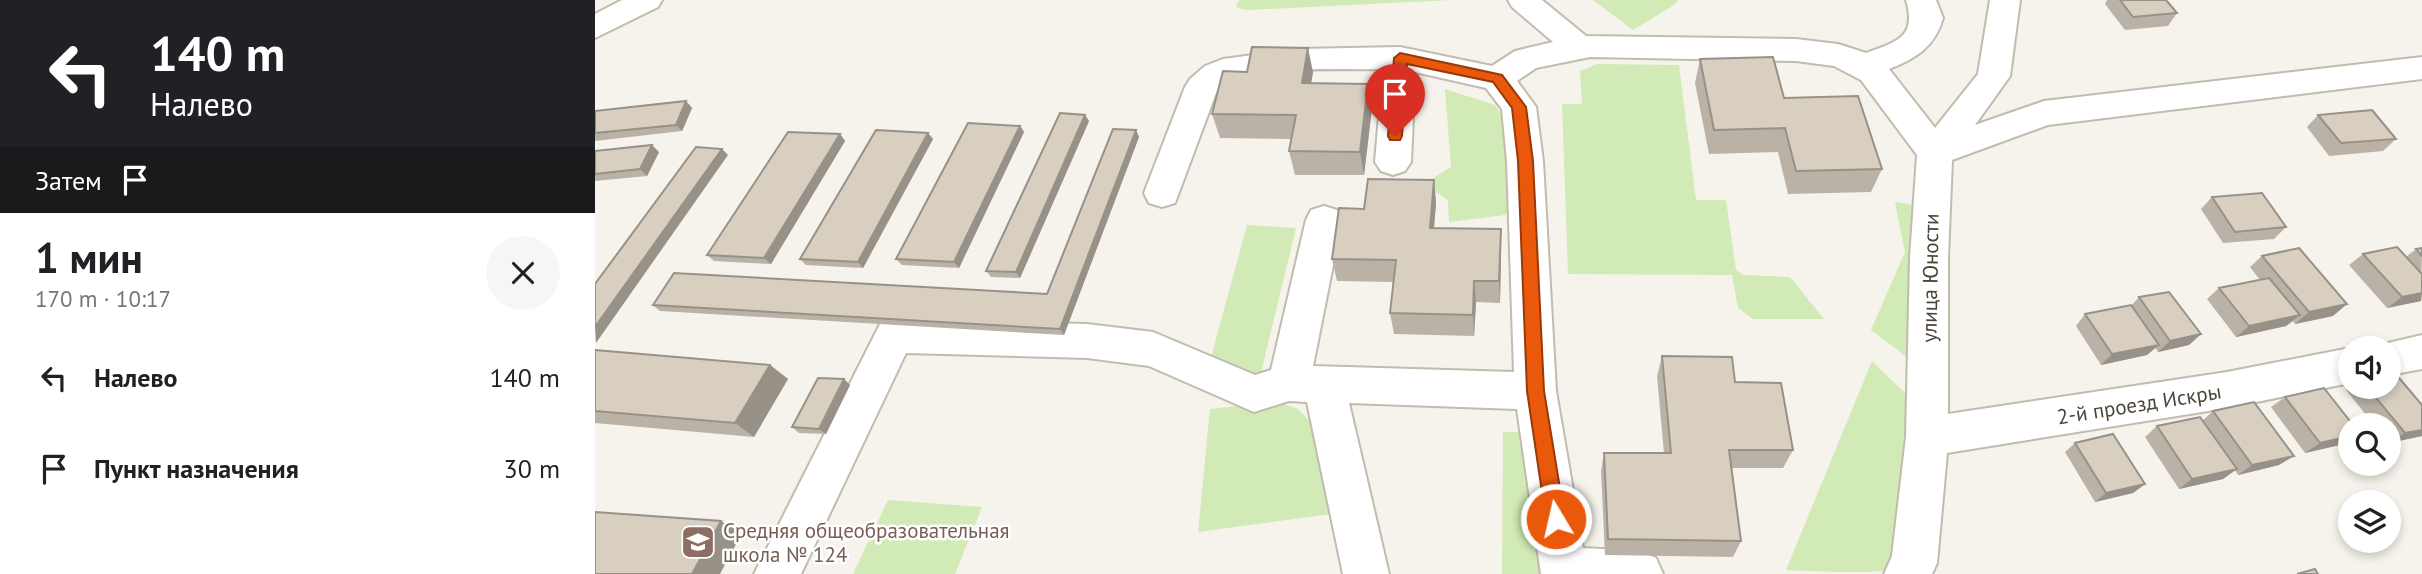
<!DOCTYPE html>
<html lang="ru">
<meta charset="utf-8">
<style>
:root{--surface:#fff;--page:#f6f6f6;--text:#202124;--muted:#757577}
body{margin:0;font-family:"PT Sans",sans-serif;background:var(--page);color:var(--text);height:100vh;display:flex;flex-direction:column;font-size:26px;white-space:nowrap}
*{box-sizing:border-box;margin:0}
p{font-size:23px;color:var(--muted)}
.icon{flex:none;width:38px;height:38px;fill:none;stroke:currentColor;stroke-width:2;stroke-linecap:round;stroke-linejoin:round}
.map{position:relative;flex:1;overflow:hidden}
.side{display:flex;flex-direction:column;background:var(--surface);width:595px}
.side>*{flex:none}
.banner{background:#202124;color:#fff;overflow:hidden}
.controls{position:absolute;left:1743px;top:336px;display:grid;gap:14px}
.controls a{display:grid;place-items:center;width:63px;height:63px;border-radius:50%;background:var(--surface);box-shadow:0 4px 10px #0003;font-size:35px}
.pin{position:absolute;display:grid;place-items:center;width:60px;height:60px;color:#fff;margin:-72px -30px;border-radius:50% 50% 50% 0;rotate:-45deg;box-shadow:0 0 7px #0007}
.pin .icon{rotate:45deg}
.me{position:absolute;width:77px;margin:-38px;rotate:351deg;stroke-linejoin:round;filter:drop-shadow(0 0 5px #0008)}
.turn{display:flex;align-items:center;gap:24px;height:147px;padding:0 35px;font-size:32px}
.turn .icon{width:91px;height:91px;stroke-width:2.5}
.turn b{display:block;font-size:49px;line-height:60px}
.then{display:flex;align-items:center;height:66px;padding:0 35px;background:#0003;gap:14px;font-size:26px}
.round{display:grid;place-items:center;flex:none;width:74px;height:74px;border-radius:37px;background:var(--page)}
.head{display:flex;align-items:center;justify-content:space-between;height:119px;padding:0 35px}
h1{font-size:42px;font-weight:700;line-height:52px}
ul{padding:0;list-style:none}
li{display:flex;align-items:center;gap:21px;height:91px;padding:0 35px}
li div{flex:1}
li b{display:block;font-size:26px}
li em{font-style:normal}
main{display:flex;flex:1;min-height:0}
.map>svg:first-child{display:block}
.green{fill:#d2eab5}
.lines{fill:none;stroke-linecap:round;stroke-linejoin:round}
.minor-casing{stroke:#c2bbae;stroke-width:4}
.minor{fill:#fff;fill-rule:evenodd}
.wall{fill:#bab2a6}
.shaded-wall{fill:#979187}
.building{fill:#d8cfc1;stroke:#979187;stroke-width:2}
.route{fill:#ea580c;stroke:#983908;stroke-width:2}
.labels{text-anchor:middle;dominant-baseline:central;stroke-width:5;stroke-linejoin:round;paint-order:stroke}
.street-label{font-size:21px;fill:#4b4439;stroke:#fff}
.education-label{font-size:21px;fill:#785e54;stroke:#fff;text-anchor:start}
</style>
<main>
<section class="side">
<div class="banner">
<div class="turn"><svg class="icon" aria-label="left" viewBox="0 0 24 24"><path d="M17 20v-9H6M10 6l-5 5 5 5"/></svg><div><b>140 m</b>Налево</div></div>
<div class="then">Затем<svg class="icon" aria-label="arrive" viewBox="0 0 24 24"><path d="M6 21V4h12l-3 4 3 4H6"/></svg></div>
</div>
<div class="head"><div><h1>1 мин</h1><p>170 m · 10:17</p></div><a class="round"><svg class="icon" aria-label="close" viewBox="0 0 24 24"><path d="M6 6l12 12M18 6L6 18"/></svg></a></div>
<ul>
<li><svg class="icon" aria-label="left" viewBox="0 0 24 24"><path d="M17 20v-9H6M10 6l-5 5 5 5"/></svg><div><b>Налево</b></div><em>140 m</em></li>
<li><svg class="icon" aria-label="arrive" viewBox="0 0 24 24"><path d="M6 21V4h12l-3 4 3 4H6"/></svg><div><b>Пункт назначения</b></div><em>30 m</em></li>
</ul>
</section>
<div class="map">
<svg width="1827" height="574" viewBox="0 0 1827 574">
<rect width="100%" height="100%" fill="#f6f3ec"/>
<g class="green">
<path d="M645 0H857L652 10 642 8 641 4Z"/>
<path d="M998 0H1084L1076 7 1038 30Z"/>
<path d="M1002 64 1084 65 1101 200H1131L1141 270 1148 275 1195 277 1229 319H1158L1143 308 1137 275 973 274 967 104H987L985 71Z"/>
<path d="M850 89 900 105 914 126 919 205 910 215 854 222 853 201 843 193 822 188 856 167Z"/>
<path d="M1300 202 1320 205 1321 364 1276 330 1310 252Z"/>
<path d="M652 225 701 228 665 377 615 361Z"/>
<path d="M1277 361 1320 403 1307 527 1294 570C1281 574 1210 571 1191 570Z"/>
<path d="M681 402 703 409 719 426 736 514 603 532 615 409Z"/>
<path d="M908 432H936L948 574H907Z"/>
<path d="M293 500 387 507 360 574H258Z"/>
</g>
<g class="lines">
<g class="minor-casing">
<g id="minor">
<path d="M27 0H67L63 7 0 38V14Z"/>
<path d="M913 0H947L991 36 1201 39 1243 44 1271 53C1302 42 1322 37 1311 0H1341L1348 18C1340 47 1320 59 1294 69L1340 128 1383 74 1395 0H1425L1415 76 1380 125 1449 101 1827 57V79L1453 125 1357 160 1353 258V414L1632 372 1755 348V383L1632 408 1352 453 1342 563 1337 574H1289L1297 556 1311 437 1315 258 1322 155 1266 80 1239 66 1201 61 995 57 941 68 922 81 941 107 948 161 961 391 988 548 1045 551 1061 558 1068 574H946L922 409 754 403 794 574H748L712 402 694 401 659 412 554 366 492 358 311 353 206 574H159L285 324 299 319 492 324 558 332 660 375 676 370 711 220 716 210 729 206 742 210 747 220 718 366 919 372 912 161 907 109 891 88 820 72 816 162 810 171 798 175 786 171 780 162 788 69C741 70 690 66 644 78 635 80 629 86 621 93L580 203 567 207 554 203 549 193 590 87 595 79 610 66 628 59 703 49 805 47 897 66 920 51 958 42 917 7Z"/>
<path d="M1827 335V369L1794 375V348H1778L1780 346Z"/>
</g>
</g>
<use href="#minor" class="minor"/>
</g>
<g class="wall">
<path d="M1512 0H1571L1582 13 1573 26 1530 30 1510 4Z"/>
<path d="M1105 59 1189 98 1287 169 1276 192 1193 194 1183 152 1114 154 1100 83Z"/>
<path d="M718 72 716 83 777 108 769 175H700L694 151 696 139 625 138 617 114Z"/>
<path d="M91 101 97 108 87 131 0 141V111Z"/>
<path d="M490 115 494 121 425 278 396 277 391 271Z"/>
<path d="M1723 115 1801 139 1788 151 1734 156 1712 127Z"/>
<path d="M425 126 429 132 364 268 307 265 301 259Z"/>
<path d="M541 130 544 137 469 335 65 311 58 305 452 294Z"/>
<path d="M333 133 338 139 268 268 211 265 205 259Z"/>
<path d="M245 134 250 141 176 264 119 261 112 255Z"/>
<path d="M0 151 64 152 52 176 0 181Z"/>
<path d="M839 180 841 203 839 228 906 252 905 303 881 302 879 336 799 334 795 313 798 282 742 281 737 259 769 209Z"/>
<path d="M1617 197 1691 227 1679 239 1628 243 1606 209Z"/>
<path d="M1827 248 1826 301 1792 308 1754 265 1768 254 1811 257 1821 249Z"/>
<path d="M1667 256 1738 316 1700 324 1698 321 1691 326 1641 337 1612 299 1624 288 1665 280 1655 267Z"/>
<path d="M1544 297 1606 334 1594 345 1563 352 1560 347 1552 355 1506 365 1481 326 1490 314 1536 306Z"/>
<path d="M0 350 175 365 193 379 159 437 0 423Z"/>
<path d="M1067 356 1140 382 1198 450 1188 468H1137L1146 541 1138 557 1010 555 1006 471 1009 453H1069L1062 376Z"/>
<path d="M249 379 255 385 231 434 204 433 197 427Z"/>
<path d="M1755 387H1794L1827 405V436L1794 443V425H1779L1751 390Z"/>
<path d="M1690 397 1749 444 1710 453 1676 407Z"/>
<path d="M1618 411 1699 456 1684 465 1643 475 1640 470 1628 479 1584 489 1550 437 1562 426 1608 420Z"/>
<path d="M1480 443 1550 484 1538 493 1500 502 1470 452Z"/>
</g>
<g class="shaded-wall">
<path d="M713 48 718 72 712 107 707 83Z"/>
<path d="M773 84 777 108 769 175 765 152Z"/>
<path d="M91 101 97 108 87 131 81 125Z"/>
<path d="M490 115 494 121 425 278 421 272Z"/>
<path d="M425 126 429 132 364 268 359 262Z"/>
<path d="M541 130 544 137 469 335 465 329Z"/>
<path d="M333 133 338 139 268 268 263 262Z"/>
<path d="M245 134 250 141 176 264 169 258Z"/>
<path d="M57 145 64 152 52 176 45 169Z"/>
<path d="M127 149 133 155 1 343 0 327Z"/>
<path d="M839 180 841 203 837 250 835 228Z"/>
<path d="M906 229V252L905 303 904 281Z"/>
<path d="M879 281 881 302 879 336 878 315Z"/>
<path d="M1827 293 1826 301 1792 308 1807 297Z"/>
<path d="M1752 304 1738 316 1700 324 1714 312Z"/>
<path d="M1705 315 1691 326 1641 337 1654 326Z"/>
<path d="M1606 334 1594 345 1563 352 1575 341Z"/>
<path d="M1564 345 1552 355 1506 365 1517 354Z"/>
<path d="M175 365 193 379 159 437 140 423Z"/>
<path d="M249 379 255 385 231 434 224 429Z"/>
<path d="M1827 430V436L1794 443 1810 433Z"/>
<path d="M1755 436V440L1749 444 1710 453 1725 443Z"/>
<path d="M1699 456 1684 465 1643 475 1657 465Z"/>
<path d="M1642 469 1628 479 1584 489 1597 479Z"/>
<path d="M1550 484 1538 493 1500 502 1511 493Z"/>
<path d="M126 521 147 533 125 574H97Z"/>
</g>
<g class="building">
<path d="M1525 0H1571L1582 13 1538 17Z"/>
<path d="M657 47 713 48 707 83 773 84 765 152 694 151 701 115 617 114 628 71 652 72Z"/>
<path d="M1178 57 1189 98 1263 96 1287 169 1201 171 1190 128 1119 130 1105 59Z"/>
<path d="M91 101 81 125 0 133V111Z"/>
<path d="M1777 110 1801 139 1746 143 1723 115Z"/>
<path d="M465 113 490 115 421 272 391 271Z"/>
<path d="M373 123 425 126 359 262 301 259Z"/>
<path d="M518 129 541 130 465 329 58 305 79 273 452 294Z"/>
<path d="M281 130 333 133 263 262 205 259Z"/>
<path d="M193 132 245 134 169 258 112 255Z"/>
<path d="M57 145 45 169 0 174V151Z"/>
<path d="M101 147 127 149 0 327V284Z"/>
<path d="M773 179 839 180 835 228 906 229 904 281H879L878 315 795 313 801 260 737 259 744 208 769 209Z"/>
<path d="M1667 193 1691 227 1640 232 1617 197Z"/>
<path d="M1802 247 1827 274V293L1807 297 1768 254Z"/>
<path d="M1704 248 1752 304 1714 312 1667 256Z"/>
<path d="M1827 248V256L1821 249Z"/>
<path d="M1674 278 1705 315 1654 326 1624 288Z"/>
<path d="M1574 292 1606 334 1575 341 1544 297Z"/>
<path d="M1536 305 1564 345 1517 354 1490 314Z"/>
<path d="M0 350 175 365 140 423 0 411Z"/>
<path d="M1067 356 1137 357 1140 382 1186 383 1198 450H1134L1146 541 1013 539 1009 453H1076Z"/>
<path d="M1799 372 1827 405V430L1810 433 1772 387H1794V373Z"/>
<path d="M223 378 249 379 224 429 197 427Z"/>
<path d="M1729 388 1758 425H1755V436L1725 443 1690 397Z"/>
<path d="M1659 402 1699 456 1657 465 1618 411Z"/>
<path d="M1605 417 1642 469 1597 479 1562 426Z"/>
<path d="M1518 434 1550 484 1511 493 1480 443Z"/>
<path d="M0 512 126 521 97 574H0Z"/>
<path d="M1720 569 1723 574H1702Z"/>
</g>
<path class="route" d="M805 53 907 75 931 107 938 161 949 391 970 519 967 525 961 528 954 525 951 519 932 391 923 161 917 108 898 82 812 64 807 136 805 140H795L793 136 799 58Z"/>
<defs>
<g id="school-square" transform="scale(1.75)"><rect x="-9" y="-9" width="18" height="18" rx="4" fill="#8d6e63" stroke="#fff"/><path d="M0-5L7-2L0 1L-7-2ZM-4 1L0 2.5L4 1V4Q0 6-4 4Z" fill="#fff"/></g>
</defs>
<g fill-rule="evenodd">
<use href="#school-square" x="103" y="542"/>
</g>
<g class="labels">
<g class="street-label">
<text transform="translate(1335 278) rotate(-89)">улица Юности</text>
<text transform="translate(1544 404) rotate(-9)">2-й проезд Искры</text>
</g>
<g class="education-label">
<text x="128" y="530">Средняя общеобразовательная<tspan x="128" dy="24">школа № 124</tspan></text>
</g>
</g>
</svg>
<div class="controls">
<a><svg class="icon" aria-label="sound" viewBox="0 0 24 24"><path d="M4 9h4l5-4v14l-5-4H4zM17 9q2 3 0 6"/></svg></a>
<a><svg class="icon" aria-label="search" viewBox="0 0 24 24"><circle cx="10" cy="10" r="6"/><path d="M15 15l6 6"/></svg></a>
<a><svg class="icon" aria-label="layers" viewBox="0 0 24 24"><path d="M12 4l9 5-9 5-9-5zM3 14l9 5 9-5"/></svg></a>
</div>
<div class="pin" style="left:800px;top:136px;background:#d93025"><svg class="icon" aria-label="arrive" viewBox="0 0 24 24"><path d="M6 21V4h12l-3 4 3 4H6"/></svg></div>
<svg class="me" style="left:961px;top:519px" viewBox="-20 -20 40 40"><circle r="17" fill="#ea580c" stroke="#fff" stroke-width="3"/><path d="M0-11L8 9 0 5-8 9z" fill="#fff"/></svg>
</div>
</main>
